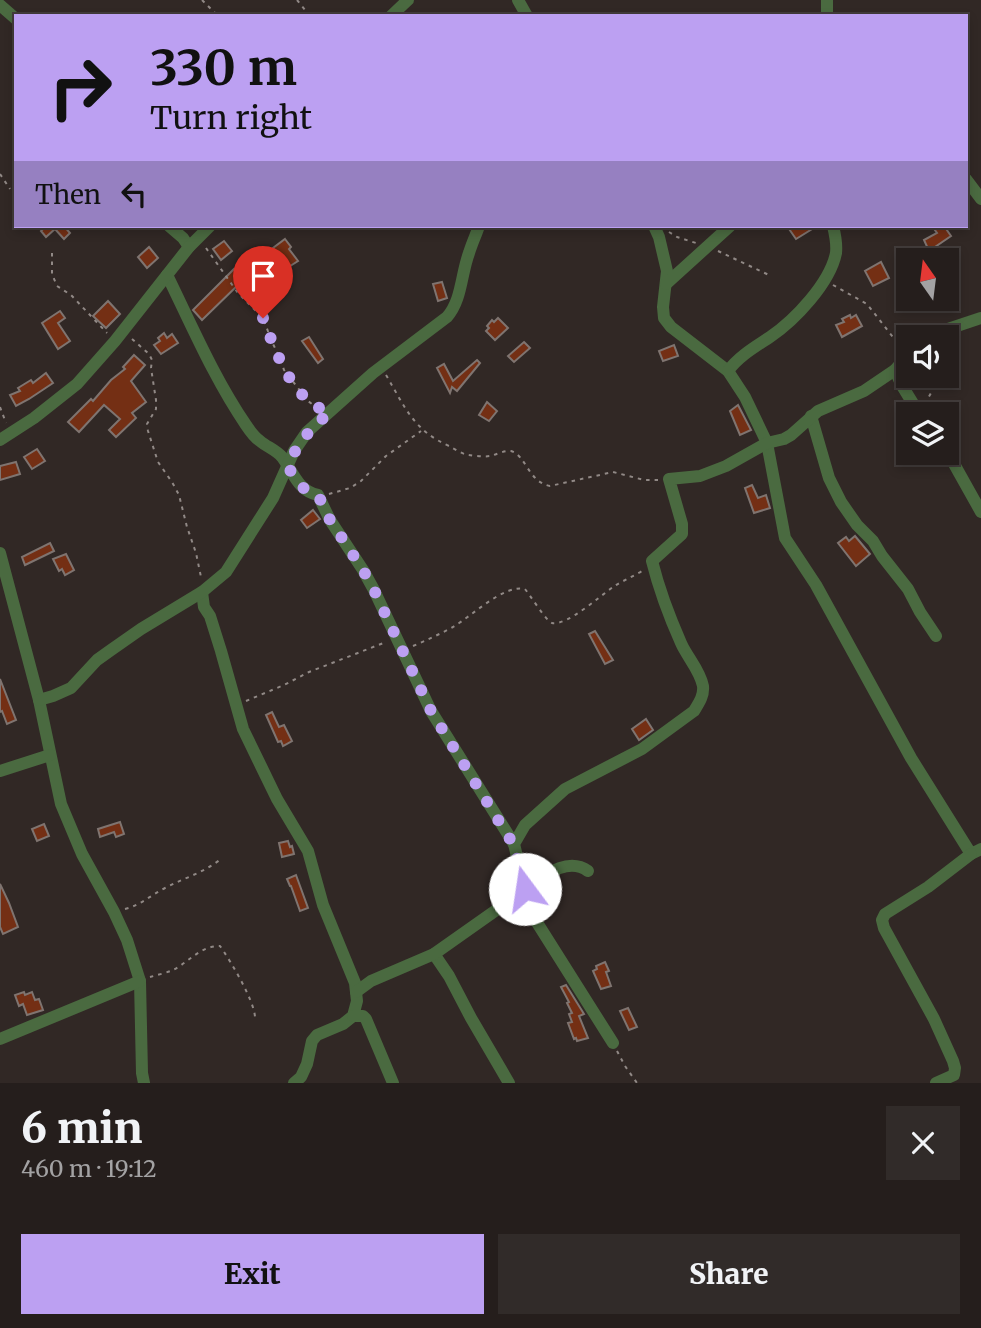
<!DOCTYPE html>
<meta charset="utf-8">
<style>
:root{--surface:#251e1c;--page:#312b29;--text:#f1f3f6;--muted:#a3a2a3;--line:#423c3b;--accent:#bca0f2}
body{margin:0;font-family:Merriweather,serif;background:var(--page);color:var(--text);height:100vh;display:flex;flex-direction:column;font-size:26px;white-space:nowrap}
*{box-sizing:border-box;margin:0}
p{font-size:23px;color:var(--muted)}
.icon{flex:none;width:38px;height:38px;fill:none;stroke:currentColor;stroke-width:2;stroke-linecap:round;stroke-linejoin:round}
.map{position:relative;height:1083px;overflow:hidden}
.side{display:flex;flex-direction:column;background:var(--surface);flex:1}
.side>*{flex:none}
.banner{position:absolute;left:14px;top:14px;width:954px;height:214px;border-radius:0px;box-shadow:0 4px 10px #0003,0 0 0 2px var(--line);background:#bca0f2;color:#111;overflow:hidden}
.needle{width:46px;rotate:346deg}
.buttons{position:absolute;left:896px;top:248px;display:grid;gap:14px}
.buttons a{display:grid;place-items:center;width:63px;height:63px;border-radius:0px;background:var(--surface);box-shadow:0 4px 10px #0003,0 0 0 2px var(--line);font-size:35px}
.pin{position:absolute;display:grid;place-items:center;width:60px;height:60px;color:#fff;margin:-72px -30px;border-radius:50% 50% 50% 0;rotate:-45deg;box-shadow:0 0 7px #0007}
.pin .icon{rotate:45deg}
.me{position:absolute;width:77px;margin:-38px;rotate:346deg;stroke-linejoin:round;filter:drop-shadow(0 0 5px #0008)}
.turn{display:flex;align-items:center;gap:24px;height:147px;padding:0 21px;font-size:32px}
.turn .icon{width:91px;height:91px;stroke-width:2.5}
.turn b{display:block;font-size:49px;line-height:60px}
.then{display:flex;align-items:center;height:66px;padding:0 21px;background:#0003;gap:14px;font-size:26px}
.round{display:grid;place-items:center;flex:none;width:74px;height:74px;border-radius:0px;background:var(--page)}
.headline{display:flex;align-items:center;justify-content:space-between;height:119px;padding:0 21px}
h1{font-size:42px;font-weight:800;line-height:52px}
.cta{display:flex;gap:14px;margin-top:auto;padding:14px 21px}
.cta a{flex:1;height:80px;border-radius:0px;background:var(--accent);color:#111;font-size:28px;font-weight:800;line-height:80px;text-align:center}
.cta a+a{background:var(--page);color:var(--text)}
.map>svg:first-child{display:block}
.building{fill:#742f14;stroke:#7f7470;stroke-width:2}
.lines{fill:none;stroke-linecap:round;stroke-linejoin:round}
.path{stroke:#918986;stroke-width:2;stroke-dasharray:3.5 5;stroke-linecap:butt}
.minor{stroke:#4a6a40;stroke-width:12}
.route{stroke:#bca0f2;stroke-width:12;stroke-dasharray:0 21.6}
</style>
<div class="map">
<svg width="981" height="1083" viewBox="0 0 981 1083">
<rect width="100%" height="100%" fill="#312825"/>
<g class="building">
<path d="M46 226H64L70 233 64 239 55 229 46 237 41 231Z"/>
<path d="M787 226H817L796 239Z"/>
<path d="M932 226H944L951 236 929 251 924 240 937 233Z"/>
<path d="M285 239 291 247 289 249 298 261 287 268 273 248Z"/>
<path d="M224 241 232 251 221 260 213 249Z"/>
<path d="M149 247 158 258 147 268 138 257Z"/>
<path d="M881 262 889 278 873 286 865 271Z"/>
<path d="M234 269 241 282 202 320 193 310Z"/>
<path d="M442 282 447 298 438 301 433 284Z"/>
<path d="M108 301 120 314 106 328 93 316Z"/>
<path d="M60 311 65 318 58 323 70 341 58 349 42 323Z"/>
<path d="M850 315 851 318 856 315 862 326 842 337 836 325 844 322 842 319Z"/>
<path d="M498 318 508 328 495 340 486 331 489 328 487 326 492 320 494 322Z"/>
<path d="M164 333 167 338 172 334 178 343 161 354 154 345 160 341 158 338Z"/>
<path d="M309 337 323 359 318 363 302 341Z"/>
<path d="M524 342 530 348 514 362 508 356Z"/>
<path d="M674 345 678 356 663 361 659 351Z"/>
<path d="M134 355 145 365 131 381 146 402 132 413 136 418 116 437 109 430 120 419 104 405 79 432 68 422 91 399 93 401 111 380 125 369 123 367Z"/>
<path d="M477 360 480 363 457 391 452 387 450 393 437 368 444 364 453 381Z"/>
<path d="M46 373 53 383 29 399 16 406 10 395 20 391 18 388 31 380 33 383Z"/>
<path d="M487 402 497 411 489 421 479 415Z"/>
<path d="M738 405 751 430 740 435 730 411Z"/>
<path d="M37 449 45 461 32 469 24 457Z"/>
<path d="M16 462 20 474 0 480V466Z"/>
<path d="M752 485 758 498 766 495 770 508 754 513 745 488Z"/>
<path d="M313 510 320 519 307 528 301 520Z"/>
<path d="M855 536 870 554 856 566 838 543 846 537 849 541Z"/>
<path d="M50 543 54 551 25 565 22 557Z"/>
<path d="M66 554 74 570 65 575 62 569 59 571 53 559Z"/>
<path d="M595 631 613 660 605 664 589 634Z"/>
<path d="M0 679 16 720 7 724 2 711 0 712Z"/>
<path d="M272 712 279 727 284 725 292 741 283 746 281 741 278 742 266 715Z"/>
<path d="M646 719 653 730 639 740 632 729Z"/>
<path d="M120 822 124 834 116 837 114 832 100 837 98 829Z"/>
<path d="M44 824 49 836 37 841 32 829Z"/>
<path d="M288 841 290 847 292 846 294 854 282 857 279 843Z"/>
<path d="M296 875 308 908 300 911 291 886H290L287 879Z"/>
<path d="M0 884 9 903 18 927 3 934 0 927Z"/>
<path d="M605 962 609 971 606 972 611 986 601 989 593 971 597 969 596 966Z"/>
<path d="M566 985 584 1014 579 1016 588 1038 577 1041 576 1038 574 1039 568 1023 572 1022 569 1014 572 1013 567 1003 569 1002 561 987Z"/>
<path d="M24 992 25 995 32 992 35 1000 39 999 43 1010 27 1015 23 1004 19 1006 15 995Z"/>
<path d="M628 1008 637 1027 629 1030 620 1011Z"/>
</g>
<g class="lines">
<g class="path">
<path d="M202 0 218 16"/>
<path d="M297 0 310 16"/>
<path d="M0 174 10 189"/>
<path d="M669 232 677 237 696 243"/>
<path d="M206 248 238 293 263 318 272 342 280 358 284 370 308 401 317 408"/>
<path d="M718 251 771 276"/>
<path d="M52 253V274L57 286 71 295 107 333"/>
<path d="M833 285 867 304 900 346"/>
<path d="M132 339 149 354 152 360 151 368 156 400V409L147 424 148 431 158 462 172 482 179 495 187 527 196 553 201 577"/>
<path d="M386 375C405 407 413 430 449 446 455 449 462 454 468 455 475 456 484 457 490 456 496 455 504 450 511 451 526 455 528 482 550 486L613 472 644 480H658"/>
<path d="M925 404 932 391 936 376"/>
<path d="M0 407 6 423"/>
<path d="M329 494 350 488 361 481 386 456 421 431"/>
<path d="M413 646C427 640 440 634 453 627 472 616 504 584 525 589 530 595 547 622 552 623 567 626 600 596 613 587 622 581 632 577 642 571"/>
<path d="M246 701 284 685 309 672 386 642"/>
<path d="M125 909C141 905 151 895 165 888 184 878 203 873 221 859"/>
<path d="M150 977C157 975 166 973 173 970 189 962 200 946 220 946 230 960 256 1003 255 1019"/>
<path d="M617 1051 625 1066 637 1083"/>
</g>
<g class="minor">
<path d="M518 0 527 16"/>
<path d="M0 5 16 19"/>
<path d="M391 16 408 0"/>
<path d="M827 16V0"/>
<path d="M966 179 981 199"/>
<path d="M169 226 183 238 189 247"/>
<path d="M654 226 659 237 667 271 663 307 664 318 671 327 728 371 745 397 767 443 785 538 816 585 911 758 971 854 981 849"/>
<path d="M167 275C192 326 214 378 246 425 250 431 254 437 260 441 267 447 276 450 282 457 293 472 298 491 318 495L330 520 363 570 374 590 431 711 514 844"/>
<path d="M666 284 730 226"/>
<path d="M935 338 945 330 981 318"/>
<path d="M895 370 901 384 920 415"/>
<path d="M728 371C739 356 755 347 770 337 795 320 830 283 836 253 837 244 835 234 833 226"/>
<path d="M811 416 829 478 841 502 857 525 873 541 882 556 908 589 920 612 936 636"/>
<path d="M0 440 34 418 77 384 115 341 189 247 210 226"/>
<path d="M944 453 953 462 981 512"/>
<path d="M0 553 39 700 61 804 82 854 114 912 127 940 140 981 142 1073 144 1083"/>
<path d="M202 592 204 607 210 616 221 651 243 729 277 799 308 851 323 905 355 983 357 1001 353 1016 343 1024 317 1035 312 1041 307 1064 301 1077 294 1083"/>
<path d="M39 700 53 696 71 688 97 660 111 650 141 629 202 592 226 572 273 498 294 451 307 432 373 373 447 317C462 300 461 274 469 253 472 243 476 235 479 226"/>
<path d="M0 771 50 755"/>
<path d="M525 889C543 877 567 856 588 871"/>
<path d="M519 894 613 1043"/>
<path d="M434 954 449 976 471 1018 509 1083"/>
<path d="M356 992 371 981 434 954 519 894 525 889 514 844 525 825 565 789 642 749 694 711C699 703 704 696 703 686 700 670 687 657 681 643 669 616 659 589 652 561L682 534V524L669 479 700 476 726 466 767 443 784 439 791 435 818 411 864 391 895 370 908 355"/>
<path d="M353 1016H363L366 1019 393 1083"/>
<path d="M0 1039 140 981"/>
<path d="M936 1083 954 1075 955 1068 953 1061 934 1019 884 928 882 920 885 914 928 887 971 854"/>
</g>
</g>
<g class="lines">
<path class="route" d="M263 318C275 350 293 403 330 412 310 430 297 442 288 467 296 479 302 492 318 495L330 520 363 570 374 590 431 711 513 844 525 889"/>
</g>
</svg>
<div class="buttons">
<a><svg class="needle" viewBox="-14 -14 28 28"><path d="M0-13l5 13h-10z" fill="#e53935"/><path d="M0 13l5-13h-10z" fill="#a3a2a3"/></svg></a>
<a><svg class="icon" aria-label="sound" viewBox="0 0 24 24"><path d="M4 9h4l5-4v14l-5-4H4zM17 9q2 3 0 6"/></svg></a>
<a><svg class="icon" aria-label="layers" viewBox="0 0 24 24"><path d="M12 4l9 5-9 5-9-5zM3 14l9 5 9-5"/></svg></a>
</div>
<div class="pin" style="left:263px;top:318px;background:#d93025"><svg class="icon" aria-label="arrive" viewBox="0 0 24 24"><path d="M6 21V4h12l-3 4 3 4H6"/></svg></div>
<svg class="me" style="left:525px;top:889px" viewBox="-20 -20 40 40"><circle r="19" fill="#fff"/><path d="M0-13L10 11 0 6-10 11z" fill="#bca0f2"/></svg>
<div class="banner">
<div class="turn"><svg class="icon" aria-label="right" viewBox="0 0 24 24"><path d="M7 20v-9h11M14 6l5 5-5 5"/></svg><div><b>330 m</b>Turn right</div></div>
<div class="then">Then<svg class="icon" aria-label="left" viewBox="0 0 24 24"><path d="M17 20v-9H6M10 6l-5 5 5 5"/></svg></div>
</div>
</div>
<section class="side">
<div class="headline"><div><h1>6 min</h1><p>460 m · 19:12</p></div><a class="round"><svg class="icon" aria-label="close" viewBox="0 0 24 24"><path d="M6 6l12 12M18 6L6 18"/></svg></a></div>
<div class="cta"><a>Exit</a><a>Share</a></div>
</section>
